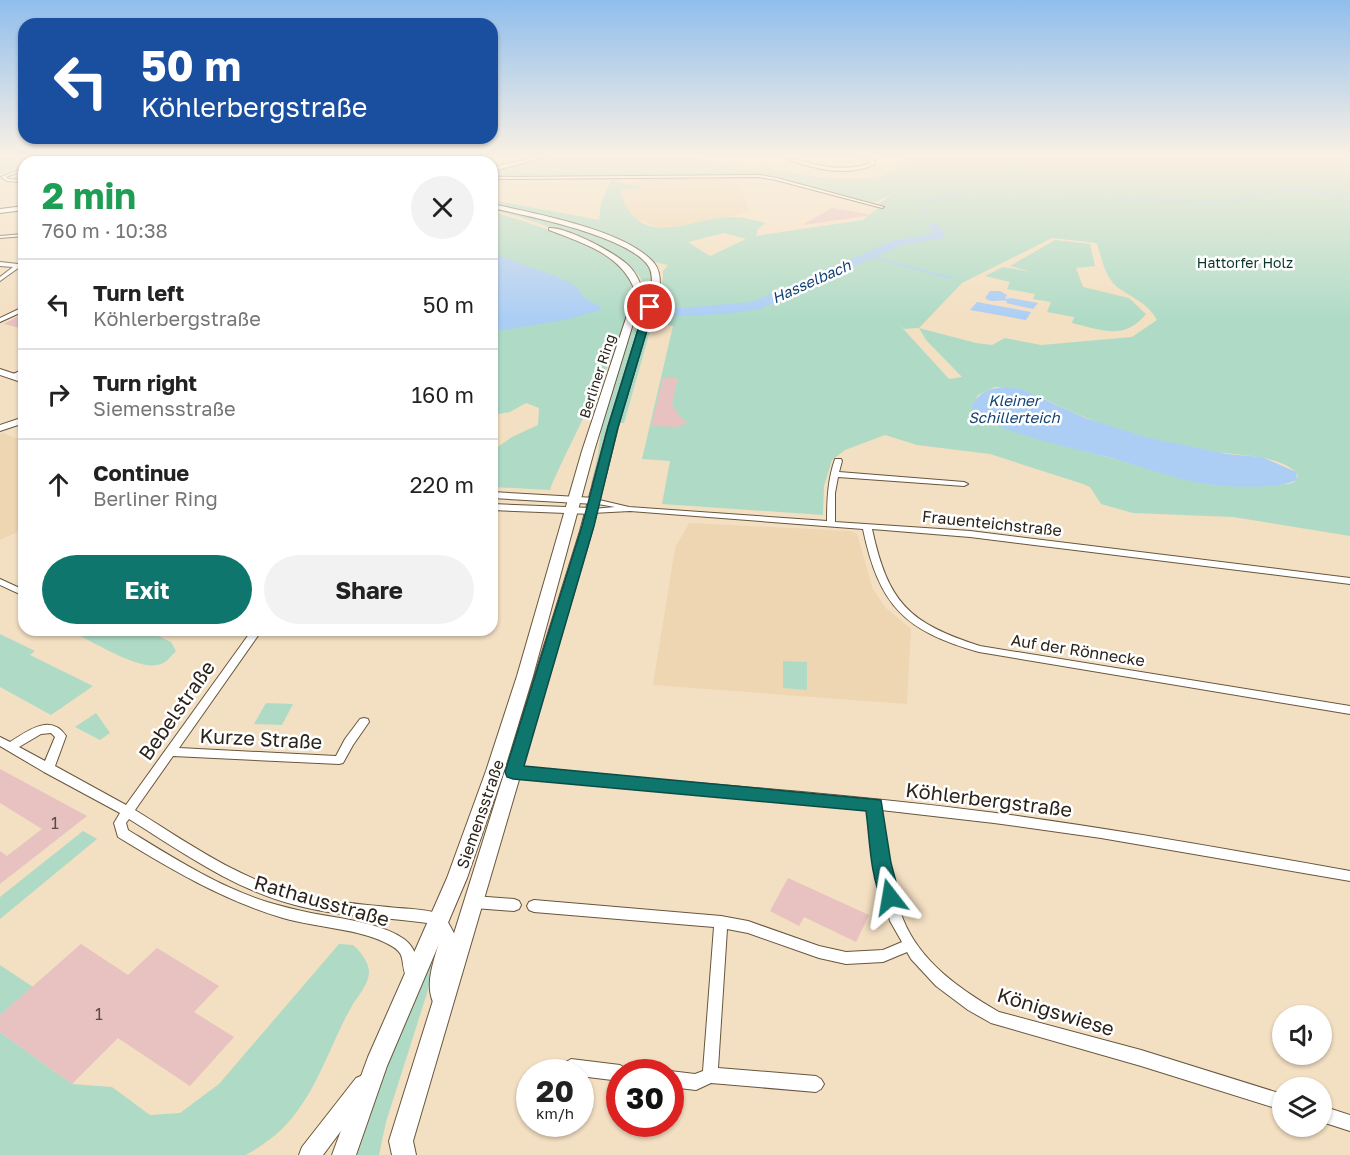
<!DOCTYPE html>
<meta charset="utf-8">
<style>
:root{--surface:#fff;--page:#f2f2f2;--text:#222;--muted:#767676;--line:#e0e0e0;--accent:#0f766e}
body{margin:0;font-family:"Golos Text",sans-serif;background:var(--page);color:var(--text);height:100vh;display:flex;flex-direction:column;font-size:22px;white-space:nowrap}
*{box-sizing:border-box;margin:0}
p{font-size:20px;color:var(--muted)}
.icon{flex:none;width:33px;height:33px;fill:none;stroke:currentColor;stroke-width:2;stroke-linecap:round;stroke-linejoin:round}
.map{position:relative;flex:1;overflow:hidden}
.sheet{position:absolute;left:18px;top:156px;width:480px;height:480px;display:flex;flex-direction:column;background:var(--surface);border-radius:18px;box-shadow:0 2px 4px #0004}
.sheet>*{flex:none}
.banner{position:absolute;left:18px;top:18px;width:480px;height:126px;border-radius:18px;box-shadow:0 2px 4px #0004;background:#1a4fa0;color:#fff;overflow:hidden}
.buttons{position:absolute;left:1272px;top:1005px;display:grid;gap:12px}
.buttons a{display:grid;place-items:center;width:60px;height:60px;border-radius:50%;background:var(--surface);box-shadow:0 2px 4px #0004;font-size:30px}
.speed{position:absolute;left:516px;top:1059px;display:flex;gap:12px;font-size:30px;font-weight:700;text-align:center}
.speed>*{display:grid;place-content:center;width:78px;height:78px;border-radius:50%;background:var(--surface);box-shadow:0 2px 4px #0004;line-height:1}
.speed small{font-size:15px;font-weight:400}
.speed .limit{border:9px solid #d22;background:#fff;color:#111}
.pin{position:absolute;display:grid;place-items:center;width:51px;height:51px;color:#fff;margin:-26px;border:3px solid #fff;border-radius:50%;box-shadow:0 2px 6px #0007}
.me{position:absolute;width:66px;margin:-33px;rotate:346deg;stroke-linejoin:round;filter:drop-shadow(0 0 4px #0008)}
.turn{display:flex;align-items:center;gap:21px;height:126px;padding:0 24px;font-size:27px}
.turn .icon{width:78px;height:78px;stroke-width:2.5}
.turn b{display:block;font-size:42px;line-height:51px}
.round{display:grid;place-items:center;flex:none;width:63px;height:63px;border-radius:32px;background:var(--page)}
.summary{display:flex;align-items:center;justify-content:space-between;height:102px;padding:0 24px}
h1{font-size:36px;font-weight:700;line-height:45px;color:#1e9e55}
.primary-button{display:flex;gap:12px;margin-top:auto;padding:12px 24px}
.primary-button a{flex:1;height:69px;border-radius:36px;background:var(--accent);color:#fff;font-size:24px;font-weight:700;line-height:69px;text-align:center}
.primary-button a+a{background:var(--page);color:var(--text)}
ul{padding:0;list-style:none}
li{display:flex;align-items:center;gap:18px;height:90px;padding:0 24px;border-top:2px solid var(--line)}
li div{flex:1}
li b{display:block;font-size:22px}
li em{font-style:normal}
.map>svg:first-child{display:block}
.built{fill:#efd6b2}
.green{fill:#afdbc6;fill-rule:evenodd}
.water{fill:#accef5}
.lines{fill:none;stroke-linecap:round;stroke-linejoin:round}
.stream-far1{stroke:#accef5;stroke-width:1.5}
.stream{stroke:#accef5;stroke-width:2}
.river{fill:#accef5;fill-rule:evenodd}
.building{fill:#e8c2c0}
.minor-casing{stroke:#68563d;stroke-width:2}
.tertiary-casing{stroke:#68563d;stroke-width:2}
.secondary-casing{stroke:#68563d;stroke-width:2}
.minor{fill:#fff;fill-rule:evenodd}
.tertiary{fill:#fff;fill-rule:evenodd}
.secondary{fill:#fff;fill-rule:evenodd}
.route{fill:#0f766e;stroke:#0a4d48;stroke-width:1.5}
.labels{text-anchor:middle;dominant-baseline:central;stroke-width:5;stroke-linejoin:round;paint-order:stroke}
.far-park-label{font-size:14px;fill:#083726;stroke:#fff}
.far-street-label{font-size:14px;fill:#2b2319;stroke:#fff}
.far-water-label{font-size:15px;font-style:italic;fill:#134272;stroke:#fff}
.street-label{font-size:16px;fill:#2b2319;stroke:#fff}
.near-number-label{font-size:16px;fill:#5a4b43}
.near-street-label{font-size:20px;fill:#2b2319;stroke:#fff}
</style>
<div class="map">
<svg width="1350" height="1155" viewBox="0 0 1350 1155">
<rect width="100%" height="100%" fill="#f3dfc2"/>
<g class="built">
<path d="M649 177H736L749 211 733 216 662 229 635 218 628 211 620 192V189L640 187 630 183Z"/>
<path d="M2 433 24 441V529L0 540V435Z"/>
<path d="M689 523 851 531 857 534 873 589 886 608 911 629 907 704 653 685 675 548Z"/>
</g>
<g class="green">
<path d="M0 157H56L43 162H24V167L0 173Z"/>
<path d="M549 157H692L751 169 762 167 819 178 869 179 884 175 906 164 904 157H1350V536L1233 517 1133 513 1101 504 1090 487 1083 484 990 454 917 445 885 435 845 450 832 460 824 486 823 515 662 504 670 461 642 459 673 326 666 325 669 316 665 303H655L663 279V271L668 265 654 262 633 247 550 219 492 204V200L599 220 601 202 611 180 640 187V189H621L620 192C641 254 692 216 734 217 744 217 756 221 766 223L758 229 756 236 863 220 880 207 879 203 897 192 878 201 867 203 768 176 492 177V170ZM724 233 746 239 710 256 688 242ZM1052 238 1097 243C1101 257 1105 277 1117 287 1132 298 1147 302 1157 320L1132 337 1041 345 1005 338 992 345 976 343 919 328 962 283ZM897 322 904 329 919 328 926 340 962 377 949 379ZM995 387C1028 386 1054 405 1084 417 1131 436 1185 450 1235 454 1252 456 1289 459 1298 476L1294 482 1289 484 1246 486 1205 484 1030 436 994 424 973 413 971 407 978 395Z"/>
<path d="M492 207C525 215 641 239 651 272 655 286 646 303 642 317H639C643 306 647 292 642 281 632 256 552 227 526 219 516 215 499 213 492 207Z"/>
<path d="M492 212C526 221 619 250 633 283 644 308 562 456 550 490L492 487V451L512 437 538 425 539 408 526 403 510 412 492 415Z"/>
<path d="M1055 240 1090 244 1095 266 1076 268 1083 287 1129 298 1146 314C1124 341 1102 330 1072 323L1074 317 1047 312 1051 302 1033 299 1035 294 1007 289 1010 282 985 276 1003 267 1032 272 1010 266Z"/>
<path d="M652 324 624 423H620L647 328Z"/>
<path d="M639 326 593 484H591L598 454 602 423 633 328Z"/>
<path d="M83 630H159L154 634 171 642 176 651C170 657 166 664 157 665 137 669 95 643 76 634Z"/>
<path d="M0 634 35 651 30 655 93 686 51 715 0 687Z"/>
<path d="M783 661 807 662V690L783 688Z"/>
<path d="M266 703 293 704 282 725 254 724Z"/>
<path d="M96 713 110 733 100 740 75 727Z"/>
<path d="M83 831 97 839 0 919V897Z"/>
<path d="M339 944 353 945C360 951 369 962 369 972 369 983 359 995 353 1004 332 1040 321 1081 295 1114 282 1132 265 1144 246 1155H0V1032L72 1084 112 1087 150 1115 180 1113 219 1084Z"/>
<path d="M0 965 33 987 0 1015Z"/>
<path d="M429 965H436L386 1122 379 1155H357L387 1067Z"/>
</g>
<g class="water">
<path d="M492 253 558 277 575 286 586 299 600 306 601 310 564 320 492 332Z"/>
<path d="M990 291H1000L1007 295 1005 299 1011 298 1038 303 1033 309 1006 303 1007 301C999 299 992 304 985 298Z"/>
<path d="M977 302 1031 312 1026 320 970 310Z"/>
<path d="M1006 387 1022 389 1085 418 1145 437 1227 454 1262 457 1296 472 1297 479C1285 490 1224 487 1206 484 1177 480 1147 468 1118 460 1079 449 1004 435 973 413L971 407C978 392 990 388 1006 387Z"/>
</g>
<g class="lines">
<g class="stream-far1">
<path d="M945 196 949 193 961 161 967 157"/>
<path d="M926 215 924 211 929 203 943 197 987 195 1094 196 1228 204C1268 185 1307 190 1350 196"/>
</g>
<path class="stream" d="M868 256 951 278"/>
<path class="river" d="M933 222 937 223 945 236 944 238 902 245 760 309 725 314 667 317 660 313 667 309 752 302 895 240 933 234 928 225Z"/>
</g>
<g class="building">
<path d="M832 208 868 214 867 216 802 225Z"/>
<path d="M20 315 24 316V329L4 324Z"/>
<path d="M663 378H678L672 404 678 414 687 423 677 427 651 426Z"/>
<path d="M0 769 87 816 0 884V851L7 856 42 829 0 803Z"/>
<path d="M788 878 869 915 856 942 804 917 799 926 770 911Z"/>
<path d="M81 944 128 975 157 948 219 986 194 1012 234 1037 190 1086 118 1038 72 1084 0 1032V1015Z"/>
</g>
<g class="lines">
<g class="minor-casing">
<g id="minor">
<path d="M61 157H67L53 162H47Z"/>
<path d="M149 157H170L201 160 199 161Z"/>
<path d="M260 157H265L256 162H251Z"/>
<path d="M782 157C792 157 801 161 810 163 831 169 850 170 871 163V162L861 157H866L874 160 875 164C847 178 809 168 782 157Z"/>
<path d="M342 161H406L408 162H340Z"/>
<path d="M24 168V170L6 177 8 179 24 180V182L7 181 1 177Z"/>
<path d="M759 175 777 178 884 207 882 208 776 180 759 177 492 179V177Z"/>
<path d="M24 234V236L0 238V236Z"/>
<path d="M0 262 18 264 21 266 0 281V277L13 267 0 266Z"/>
<path d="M21 308H24V311L0 322V318Z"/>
<path d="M24 369V373L12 378 9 376Z"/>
<path d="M835 459H841L842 461 839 472 964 482 968 484 964 486 838 477 835 493V522L970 531 1350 578V584L970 537 872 529C888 603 909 623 980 646L1350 706V714L979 652C904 631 879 605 863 529L630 511 592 513 588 511 592 509 615 507 592 503 591 501 592 499H595L629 507 827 521C827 499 828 479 835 459Z"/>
<path d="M0 579 24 590V596L0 585Z"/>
<path d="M252 630H262L179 748 336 756 345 739 360 719 364 718 368 719 369 722 353 745 343 763 339 764 173 756 135 810C191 845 245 884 311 897 340 903 369 905 398 908 413 909 430 910 444 915L455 935 444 976 445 997 443 1002 438 1004 433 1002C424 981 436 956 441 935L435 924C388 917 340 917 295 905 233 889 182 852 129 819L126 823 128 830C172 857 217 886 267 902 281 906 296 910 311 913 338 918 382 923 404 939 415 947 421 963 416 976L411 978 406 976C400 962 407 954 390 945 359 928 317 928 283 918 223 900 170 869 118 837L114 823 120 813 44 772 0 746V737L10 742C28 731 50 713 66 736L55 766 126 805ZM51 733 55 737 45 761 19 747 41 734Z"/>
<path d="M513 768C674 782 836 792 996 813 1115 829 1232 850 1350 871V881L1101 838 994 823 881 810C885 840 890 868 897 897 899 904 900 912 903 919 920 962 961 990 999 1012L1141 1050 1282 1094V1110L1141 1066 991 1023 968 1010 936 986 911 959 907 952 883 962 846 964 819 958 748 933 727 929 718 1068 816 1076 821 1079 824 1084 821 1089 816 1092 711 1083 696 1090 670 1087V1072H667L670 1071 695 1074 703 1071 714 927 534 912 529 910 527 906 529 902 534 900 721 916 748 921 819 946 846 952 883 950 902 942 890 921 876 863 869 809 513 776 509 775 507 772 509 769Z"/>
<path d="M474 896 514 899 519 901 521 905 519 909 514 911 474 908 469 906 467 902 469 898Z"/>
<path d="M571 1059 620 1065 625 1068 627 1072H620V1081L580 1076V1072H566L563 1067 566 1062Z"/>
<path d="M1322 1106 1350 1115V1131L1322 1122Z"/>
</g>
</g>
<g class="tertiary-casing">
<g id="tertiary">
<path d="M200 157H206L197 162H190Z"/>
<path d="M538 157H547L492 171V167Z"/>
<path d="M0 369 24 377V383L0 375Z"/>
<path d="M24 417V423L0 431V425Z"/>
<path d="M492 492 595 498 600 501 595 504 492 498Z"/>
<path d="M492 504 592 508 597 511 592 514 492 510Z"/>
<path d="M363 1075 370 1078 373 1085 370 1092 323 1155H299L302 1147 356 1078Z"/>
</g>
</g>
<g class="secondary-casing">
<g id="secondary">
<path d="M492 204C533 213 627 230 654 263 659 269 660 277 660 285L618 427 592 531 413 1141 416 1155H392L389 1141 580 531 608 427 652 285C652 279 652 272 649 267 630 236 527 216 492 208Z"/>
<path d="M24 206V210L0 213V209Z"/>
<path d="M549 228C567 227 616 253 629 266 636 273 640 282 643 291L594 451 533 676 504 771 467 878 387 1066 356 1155H332L368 1057 447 878 486 771 517 676 582 451 635 291C622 254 582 243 549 230Z"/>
</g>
</g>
<use href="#minor" class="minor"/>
<use href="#tertiary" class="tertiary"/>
<use href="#secondary" class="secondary"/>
</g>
<linearGradient id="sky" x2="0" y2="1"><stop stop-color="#90beed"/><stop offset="0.49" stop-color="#faf1e4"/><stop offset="1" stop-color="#faf1e4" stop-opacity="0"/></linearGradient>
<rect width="1350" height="319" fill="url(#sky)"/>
<path class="route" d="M650 304 654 307 618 427 594 526 524 766 881 800 891 863 900 897 897 903 890 906 883 903C870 876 870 841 866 811L513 779 507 777 505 772 582 526 608 427 645 307Z"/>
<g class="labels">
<g class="far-park-label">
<text x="1245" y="262">Hattorfer Holz</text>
</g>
<g class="far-street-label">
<text transform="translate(597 376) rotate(-72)">Berliner Ring</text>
</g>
<g class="far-water-label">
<text transform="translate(811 281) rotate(-24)">Hasselbach</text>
<text x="1014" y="400">Kleiner<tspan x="1014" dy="17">Schillerteich</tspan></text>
</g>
<g class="street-label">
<text transform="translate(992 523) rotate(6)">Frauenteichstraße</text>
<text transform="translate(1078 650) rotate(9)">Auf der Rönnecke</text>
<text transform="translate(480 814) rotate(-71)">Siemensstraße</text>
</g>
<g class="near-number-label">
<text x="55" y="823">1</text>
<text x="99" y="1014">1</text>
</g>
<g class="near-street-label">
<text transform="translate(176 710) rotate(-55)">Bebelstraße</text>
<text transform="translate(261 738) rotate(3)">Kurze Straße</text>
<text transform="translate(989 799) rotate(7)">Köhlerbergstraße</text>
<text transform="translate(322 900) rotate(16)">Rathausstraße</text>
<text transform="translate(1056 1011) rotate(17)">Königswiese</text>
</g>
</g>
</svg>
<div class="buttons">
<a><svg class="icon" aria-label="sound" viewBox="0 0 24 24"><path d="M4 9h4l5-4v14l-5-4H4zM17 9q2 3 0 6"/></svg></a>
<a><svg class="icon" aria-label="layers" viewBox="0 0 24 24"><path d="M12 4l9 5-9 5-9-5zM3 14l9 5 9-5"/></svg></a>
</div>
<div class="speed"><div>20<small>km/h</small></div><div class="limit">30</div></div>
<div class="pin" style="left:650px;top:307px;background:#d93025"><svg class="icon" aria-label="arrive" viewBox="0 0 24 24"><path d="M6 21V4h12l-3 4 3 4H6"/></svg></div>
<svg class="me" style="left:890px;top:897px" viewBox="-20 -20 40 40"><path d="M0-17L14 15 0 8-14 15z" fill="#0f766e" stroke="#fff" stroke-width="4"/></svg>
<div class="banner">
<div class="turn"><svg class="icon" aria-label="left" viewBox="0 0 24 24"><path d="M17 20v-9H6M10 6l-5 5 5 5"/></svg><div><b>50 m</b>Köhlerbergstraße</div></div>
</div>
<section class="sheet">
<div class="summary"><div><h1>2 min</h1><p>760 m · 10:38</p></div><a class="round"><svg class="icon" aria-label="close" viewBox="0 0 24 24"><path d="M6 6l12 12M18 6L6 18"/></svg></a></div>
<ul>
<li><svg class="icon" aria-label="left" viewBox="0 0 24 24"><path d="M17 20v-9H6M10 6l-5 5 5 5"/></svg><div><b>Turn left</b><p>Köhlerbergstraße</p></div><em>50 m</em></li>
<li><svg class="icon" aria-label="right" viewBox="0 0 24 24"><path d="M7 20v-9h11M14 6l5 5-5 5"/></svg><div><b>Turn right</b><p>Siemensstraße</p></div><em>160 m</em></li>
<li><svg class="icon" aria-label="ahead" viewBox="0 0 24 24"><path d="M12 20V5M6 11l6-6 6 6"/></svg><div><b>Continue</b><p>Berliner Ring</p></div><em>220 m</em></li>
</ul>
<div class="primary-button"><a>Exit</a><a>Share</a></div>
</section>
</div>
